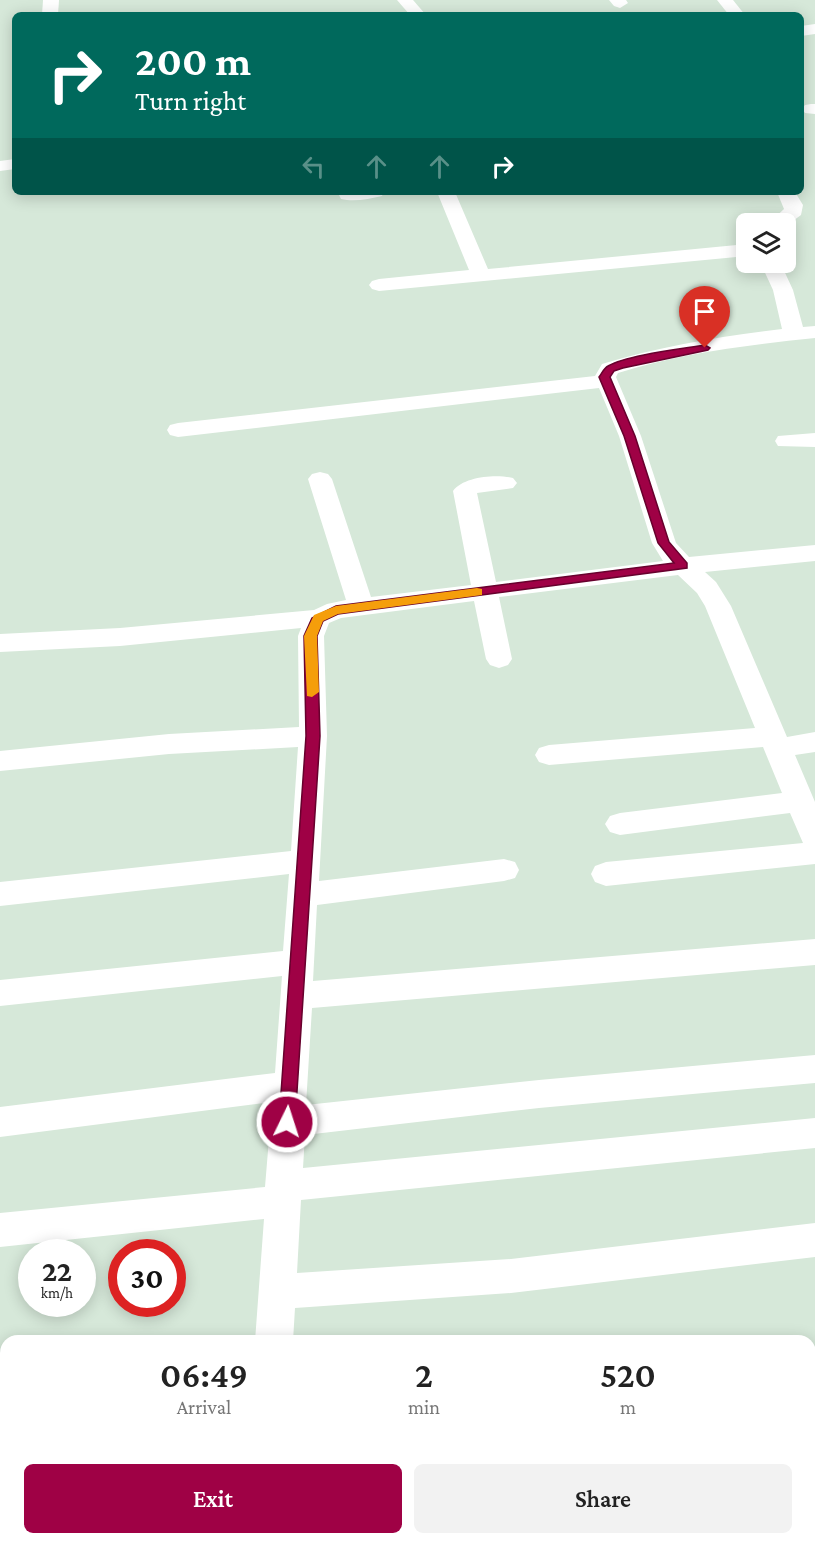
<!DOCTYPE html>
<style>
:root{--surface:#fff;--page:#f2f2f2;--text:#222;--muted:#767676;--accent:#9f0145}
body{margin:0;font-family:"Crimson Pro",serif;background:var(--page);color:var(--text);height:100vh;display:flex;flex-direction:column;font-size:22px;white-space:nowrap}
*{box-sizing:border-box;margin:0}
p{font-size:20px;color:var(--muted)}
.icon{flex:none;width:33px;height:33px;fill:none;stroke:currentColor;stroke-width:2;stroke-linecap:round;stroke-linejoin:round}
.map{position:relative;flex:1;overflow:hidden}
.drawer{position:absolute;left:0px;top:1335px;width:816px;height:210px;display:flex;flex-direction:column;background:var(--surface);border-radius:18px 18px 0 0;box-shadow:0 3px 15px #0003}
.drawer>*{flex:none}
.hud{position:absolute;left:12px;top:12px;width:792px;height:183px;border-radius:9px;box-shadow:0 3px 15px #0003;background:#00695c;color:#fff;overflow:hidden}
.fabs{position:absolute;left:736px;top:213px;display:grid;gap:12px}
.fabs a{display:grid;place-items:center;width:60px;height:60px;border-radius:9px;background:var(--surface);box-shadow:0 3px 15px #0003;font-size:30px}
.speed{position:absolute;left:18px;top:1239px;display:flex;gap:12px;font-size:30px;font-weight:700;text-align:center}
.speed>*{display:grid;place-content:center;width:78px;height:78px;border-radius:50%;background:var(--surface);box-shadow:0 3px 15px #0003;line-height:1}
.speed small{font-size:15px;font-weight:400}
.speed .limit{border:9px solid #d22;background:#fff;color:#111}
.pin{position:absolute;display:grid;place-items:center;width:51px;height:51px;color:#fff;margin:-62px -26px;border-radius:50% 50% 50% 0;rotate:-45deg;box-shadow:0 0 6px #0007}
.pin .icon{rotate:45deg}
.me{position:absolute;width:66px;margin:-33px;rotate:4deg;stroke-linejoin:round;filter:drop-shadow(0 0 4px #0008)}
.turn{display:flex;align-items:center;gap:21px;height:126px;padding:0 24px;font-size:27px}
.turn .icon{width:78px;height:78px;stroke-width:2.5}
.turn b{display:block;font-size:42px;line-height:51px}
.lanes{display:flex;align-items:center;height:57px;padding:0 24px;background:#0003;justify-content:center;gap:30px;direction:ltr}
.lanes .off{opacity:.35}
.eta{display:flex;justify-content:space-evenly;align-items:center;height:102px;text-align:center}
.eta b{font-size:36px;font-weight:600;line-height:42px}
.primary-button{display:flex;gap:12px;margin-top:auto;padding:12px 24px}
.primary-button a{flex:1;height:69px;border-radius:9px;background:var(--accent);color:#fff;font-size:24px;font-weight:600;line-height:69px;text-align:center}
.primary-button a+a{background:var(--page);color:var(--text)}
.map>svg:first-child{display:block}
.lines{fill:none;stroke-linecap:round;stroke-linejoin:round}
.minor{fill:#fff;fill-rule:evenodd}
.route{fill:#9f0145;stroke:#67012d;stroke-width:1.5}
.slow{fill:#f59e0b}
</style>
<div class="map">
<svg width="815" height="1545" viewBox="0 0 815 1545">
<rect width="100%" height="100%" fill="#d6e8d9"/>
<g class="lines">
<g class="minor">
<path d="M43 0H59L58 15H42Z"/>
<path d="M397 0H413L426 15H410Z"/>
<path d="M609 0H626L628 3 620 8 614 6Z"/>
<path d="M717 0H733L745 15H729Z"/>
<path d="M815 24V34L801 36V26Z"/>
<path d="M811 104H815V114L805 113 802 109 805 105Z"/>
<path d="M15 159V169L0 171V161Z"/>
<path d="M341 192H384L382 196C369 199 354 202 341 199L339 195Z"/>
<path d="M437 192H455L488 269 747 244V256L379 291 372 289 369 285 372 281 379 279 469 270Z"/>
<path d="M777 192H795L803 205 801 215 786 226V224H768L784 209Z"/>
<path d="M760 262H780L793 290 803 327 815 326V338C748 345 682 353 618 373L616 377 641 436 676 543 689 557 815 545V561L705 572 716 582 731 606 787 737 815 732V752L795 755 815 802V864L606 886 595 882 591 874 595 866 606 862 803 843 790 813 620 835 610 832 605 824 610 816 620 813 782 793 763 747 549 765 539 762 535 755 539 748 549 745 755 728 705 606 697 593 678 575 499 597 512 659 508 665 499 668 490 665 486 659 474 601 341 618 329 623 324 636 327 736 319 881 504 859 515 862 519 870 515 878 504 881 317 905 313 981 815 939V965L312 1008 306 1105 539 1080 815 1055V1083L539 1108 305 1135 303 1168 815 1118V1148L301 1200 297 1273 511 1259 815 1223V1257L511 1293 295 1308 293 1341H255L264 1219 0 1247V1213L265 1187 272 1102 0 1137V1107L275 1073 282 976 0 1006V980L283 951 289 874 0 906V882L291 851 298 747 169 754 0 771V751L169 734 299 727 298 636 301 628 120 646 0 652V634L120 628 314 610 327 604 346 600 308 479 312 474 320 472 328 474 332 479 371 597 471 585 453 491C464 476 497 474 513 478L517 483 513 488 477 493 496 582 663 561 652 543 619 436 599 388 178 437 170 435 167 430 170 425 178 423 595 376 602 364C661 346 721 336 782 329L773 290Z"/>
<path d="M815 433V447L778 446 775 441 778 436Z"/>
<rect x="810" y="1363" width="5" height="38"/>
<path d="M6 1371V1409L0 1410V1372Z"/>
<path d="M815 1513V1545H722L725 1539H810V1514Z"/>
<path d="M6 1519V1539H29V1545H0V1522Z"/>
<path d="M171 1539H237L234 1545H168Z"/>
<rect x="306" y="1539" width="42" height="6"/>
<path d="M613 1539H655L657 1545H615Z"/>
</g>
</g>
<path class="route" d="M705 345 710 348 708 350 623 368 614 371 610 377 635 436 669 542 687 563V568L338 614 323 621 317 636 320 736 295 1122 293 1127 287 1129 281 1127 279 1122 306 736 304 636 312 618 336 606 674 563 658 543 624 436 599 377C602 373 604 368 608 366 627 355 681 349 705 345Z"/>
<path class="slow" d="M477 588 482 589V595L338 614 323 621 317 636 319 692 312 697 307 696 304 636 314 615 336 606Z"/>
</svg>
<div class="fabs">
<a><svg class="icon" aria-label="layers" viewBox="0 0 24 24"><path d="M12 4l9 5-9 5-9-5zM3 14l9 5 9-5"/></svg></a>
</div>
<div class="speed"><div>22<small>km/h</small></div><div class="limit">30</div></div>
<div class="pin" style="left:705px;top:348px;background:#d93025"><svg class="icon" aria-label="arrive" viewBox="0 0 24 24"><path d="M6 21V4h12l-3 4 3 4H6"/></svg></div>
<svg class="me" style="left:287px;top:1122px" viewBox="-20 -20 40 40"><circle r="17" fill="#9f0145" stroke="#fff" stroke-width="3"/><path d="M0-11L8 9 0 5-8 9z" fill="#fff"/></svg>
<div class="hud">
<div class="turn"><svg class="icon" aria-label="right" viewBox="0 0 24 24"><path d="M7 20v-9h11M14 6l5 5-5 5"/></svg><div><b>200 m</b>Turn right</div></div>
<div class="lanes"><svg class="icon off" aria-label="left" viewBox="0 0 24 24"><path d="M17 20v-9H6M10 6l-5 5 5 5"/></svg><svg class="icon off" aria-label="ahead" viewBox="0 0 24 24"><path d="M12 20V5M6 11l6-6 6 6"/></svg><svg class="icon off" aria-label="ahead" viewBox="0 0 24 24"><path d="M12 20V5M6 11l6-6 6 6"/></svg><svg class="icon" aria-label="right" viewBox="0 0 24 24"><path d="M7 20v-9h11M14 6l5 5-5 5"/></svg></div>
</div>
<section class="drawer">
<div class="eta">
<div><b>06:49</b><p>Arrival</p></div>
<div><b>2</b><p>min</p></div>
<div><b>520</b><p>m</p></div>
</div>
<div class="primary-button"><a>Exit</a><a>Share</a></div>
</section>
</div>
